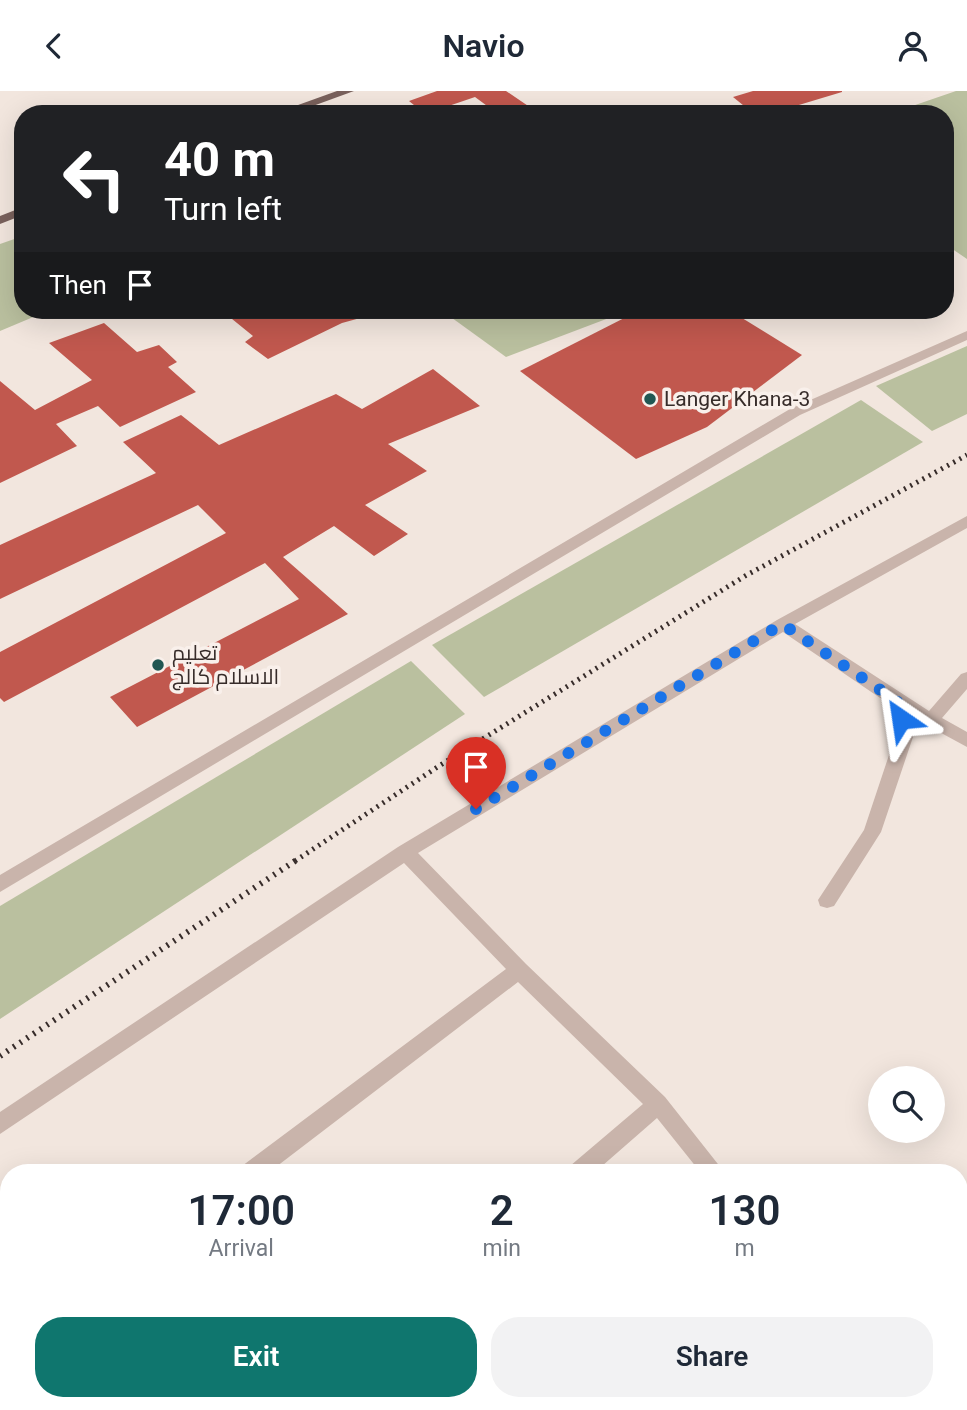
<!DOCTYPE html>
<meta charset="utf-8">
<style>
:root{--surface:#fff;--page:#f2f2f3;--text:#1f2937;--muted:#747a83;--accent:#0f766e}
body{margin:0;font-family:Roboto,Cairo,sans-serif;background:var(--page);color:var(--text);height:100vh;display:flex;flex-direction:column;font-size:26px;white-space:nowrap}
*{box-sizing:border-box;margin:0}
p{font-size:23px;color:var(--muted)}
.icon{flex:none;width:38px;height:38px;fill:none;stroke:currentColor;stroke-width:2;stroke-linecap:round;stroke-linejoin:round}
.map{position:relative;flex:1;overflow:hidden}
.panel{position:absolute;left:0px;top:1073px;width:968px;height:247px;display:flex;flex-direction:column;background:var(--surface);border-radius:28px 28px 0 0;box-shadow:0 7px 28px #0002}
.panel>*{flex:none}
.hud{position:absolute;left:14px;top:14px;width:940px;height:214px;border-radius:28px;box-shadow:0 7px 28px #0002;background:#202124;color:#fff;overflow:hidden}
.buttons{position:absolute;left:868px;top:975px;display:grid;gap:14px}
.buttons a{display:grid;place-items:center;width:77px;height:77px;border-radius:50%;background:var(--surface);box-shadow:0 7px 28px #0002;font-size:35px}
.pin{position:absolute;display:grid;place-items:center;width:60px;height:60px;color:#fff;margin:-72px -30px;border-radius:50% 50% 50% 0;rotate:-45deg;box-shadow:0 0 7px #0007}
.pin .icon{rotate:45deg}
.me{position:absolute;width:77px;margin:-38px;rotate:328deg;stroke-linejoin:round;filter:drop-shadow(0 0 5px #0008)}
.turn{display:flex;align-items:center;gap:24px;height:147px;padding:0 35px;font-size:32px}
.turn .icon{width:91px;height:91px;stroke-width:2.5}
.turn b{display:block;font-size:49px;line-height:60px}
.then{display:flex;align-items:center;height:66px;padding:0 35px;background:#0003;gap:14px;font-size:26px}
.eta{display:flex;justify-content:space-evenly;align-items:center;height:119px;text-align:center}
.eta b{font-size:42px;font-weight:600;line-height:49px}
.action{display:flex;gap:14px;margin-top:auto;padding:14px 35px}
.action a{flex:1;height:80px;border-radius:28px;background:var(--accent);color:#fff;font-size:28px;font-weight:600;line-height:80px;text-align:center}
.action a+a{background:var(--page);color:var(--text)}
header{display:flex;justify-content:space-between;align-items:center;height:91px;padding:0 35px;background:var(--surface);font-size:32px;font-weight:600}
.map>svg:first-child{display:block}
.green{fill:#bac09f}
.building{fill:#c1584e}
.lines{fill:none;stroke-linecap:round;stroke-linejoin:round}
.minor{fill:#c9b4ab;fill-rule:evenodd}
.major{fill:#79615c;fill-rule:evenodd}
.rail-far1{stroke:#372c2a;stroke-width:5;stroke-dasharray:2 5;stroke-linecap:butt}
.rail{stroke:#372c2a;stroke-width:6;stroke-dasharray:2 6;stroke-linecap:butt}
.route{stroke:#1a73e8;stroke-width:12;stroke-dasharray:0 21.6}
.poi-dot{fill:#215753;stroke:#f9f0eb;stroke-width:2.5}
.labels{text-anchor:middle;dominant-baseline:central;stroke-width:7;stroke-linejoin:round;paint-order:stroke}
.poi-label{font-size:21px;fill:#372c2a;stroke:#f9f0eb;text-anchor:start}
</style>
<header><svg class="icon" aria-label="back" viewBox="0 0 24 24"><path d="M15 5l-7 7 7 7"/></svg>Navio<svg class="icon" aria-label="person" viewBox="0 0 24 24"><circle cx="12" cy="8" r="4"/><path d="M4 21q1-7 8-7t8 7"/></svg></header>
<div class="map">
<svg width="967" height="1319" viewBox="0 0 967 1319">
<rect width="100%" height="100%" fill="#f2e6de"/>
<g class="green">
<path d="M956 0H967V168L945 153V23H889Z"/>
<path d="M23 145V219H50L0 240V153Z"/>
<path d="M441 219H630L506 266Z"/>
<path d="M967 255V323L932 340 876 295Z"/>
<path d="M861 309 923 351 484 606 432 554Z"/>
<path d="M411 570 465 623 0 928V815Z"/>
</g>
<g class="building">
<path d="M437 0H506L540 23H498L475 6 425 23 409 10Z"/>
<path d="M753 0H842V1L769 23H754L733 6Z"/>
<path d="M221 219H354L364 226 342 232 268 268 245 251 253 245Z"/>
<path d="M640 219H729L802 264 707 336 636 368 520 280Z"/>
<path d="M104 232 137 261 159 254 177 271 168 276 196 301 120 336 98 315 56 333 77 355 0 392V290L35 319 92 289 49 252Z"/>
<path d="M433 278 480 315 388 353 427 380 365 414 408 443 374 465 334 435 283 466 348 523 137 636 110 606 299 508 265 472 4 611 0 607V561L226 442 198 414 0 508V454L156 382 123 351 181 324 219 354 336 303 362 318Z"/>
</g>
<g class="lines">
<g class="minor">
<path d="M967 240V249L800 324 0 801V784L790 318Z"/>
<path d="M967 425V437L795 533 929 620 961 583 967 581V598L942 627 967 641V656L908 624 913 646 881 741 834 815 827 817 820 815 818 809 864 739 895 646 889 613 783 541 418 762 526 873 665 1006 725 1082H701L657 1027 594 1082H568L570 1075 643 1013 518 891 268 1082H240L242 1075 506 878 404 772 0 1043V1021L398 756 777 529Z"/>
<path d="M9 1253V1278L0 1282V1256Z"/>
<path d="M292 1311H322L318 1319H288Z"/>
<path d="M787 1311H811L813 1319H789Z"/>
</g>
<g class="major">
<path d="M337 0H354L291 23H273Z"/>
<path d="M23 116V124L0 133V125Z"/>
</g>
<path class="rail-far1" d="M295 770 439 675 745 485 967 364"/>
<path class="rail" d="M0 965 298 768"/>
</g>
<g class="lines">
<path class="route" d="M476 718 782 533 897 610 901 628"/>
</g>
<g class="poi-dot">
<circle cx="650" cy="308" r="7"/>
<circle cx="158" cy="574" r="7"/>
</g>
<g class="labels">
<g class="poi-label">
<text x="664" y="308">Langer Khana-3</text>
<text x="172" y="562">تعلیم<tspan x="172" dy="24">الاسلام کالج</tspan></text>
</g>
</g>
</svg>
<div class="buttons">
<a><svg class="icon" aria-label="search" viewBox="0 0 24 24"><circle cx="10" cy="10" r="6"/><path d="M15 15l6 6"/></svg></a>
</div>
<div class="pin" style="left:476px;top:718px;background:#d93025"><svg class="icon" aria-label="arrive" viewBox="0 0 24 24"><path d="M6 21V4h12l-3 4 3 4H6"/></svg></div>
<svg class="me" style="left:901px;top:628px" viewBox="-20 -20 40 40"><path d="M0-17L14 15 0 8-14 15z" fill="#1a73e8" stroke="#fff" stroke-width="4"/></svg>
<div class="hud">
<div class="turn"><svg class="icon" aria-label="left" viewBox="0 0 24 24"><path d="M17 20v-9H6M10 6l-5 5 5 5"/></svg><div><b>40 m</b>Turn left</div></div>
<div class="then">Then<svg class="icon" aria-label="arrive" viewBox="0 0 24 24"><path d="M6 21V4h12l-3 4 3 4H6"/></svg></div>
</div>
<section class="panel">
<div class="eta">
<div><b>17:00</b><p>Arrival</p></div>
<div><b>2</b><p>min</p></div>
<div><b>130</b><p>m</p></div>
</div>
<div class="action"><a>Exit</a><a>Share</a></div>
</section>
</div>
